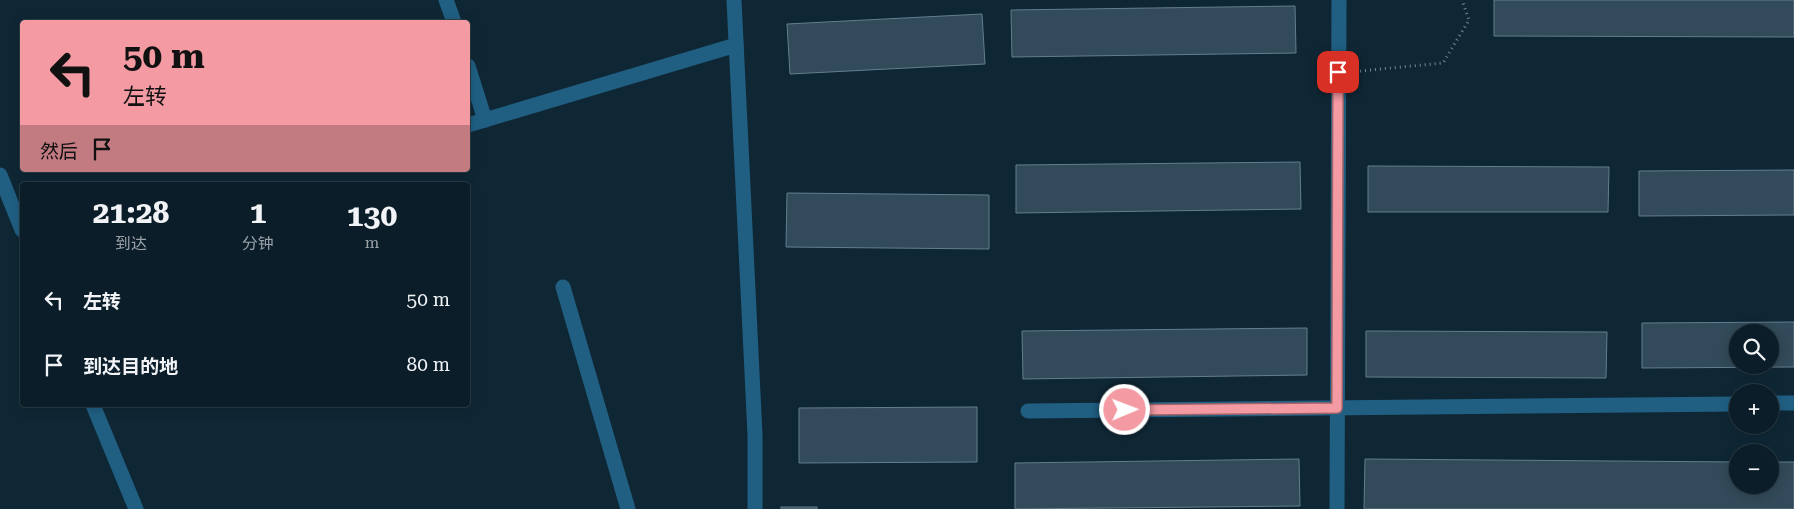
<!DOCTYPE html>
<html lang="zh">
<meta charset="utf-8">
<style>
:root{--surface:#0b1d28;--page:#192a34;--text:#f1f3f6;--muted:#9aa2a8;--line:#2b3b45}
body{margin:0;font-family:"Roboto Serif","Noto Sans SC",serif;background:var(--page);color:var(--text);height:100vh;display:flex;flex-direction:column;font-size:19px;white-space:nowrap}
*{box-sizing:border-box;margin:0}
p{font-size:16px;color:var(--muted)}
.icon{flex:none;width:28px;height:28px;fill:none;stroke:currentColor;stroke-width:2;stroke-linecap:round;stroke-linejoin:round}
.map{position:relative;flex:1;overflow:hidden}
.drawer{position:absolute;left:20px;top:182px;width:450px;height:225px;display:flex;flex-direction:column;background:var(--surface);border-radius:5px;box-shadow:0 2px 12px #0003,0 0 0 1px var(--line)}
.drawer>*{flex:none}
.hud{position:absolute;left:20px;top:20px;width:450px;height:152px;border-radius:5px;box-shadow:0 2px 12px #0003,0 0 0 1px var(--line);background:#f49aa3;color:#111;overflow:hidden}
.tools{position:absolute;left:1729px;top:324px;display:grid;gap:10px}
.tools a{display:grid;place-items:center;width:50px;height:50px;border-radius:50%;background:var(--surface);box-shadow:0 2px 12px #0003,0 0 0 1px var(--line);font-size:25px}
.pin{position:absolute;display:grid;place-items:center;width:42px;height:42px;color:#fff;margin:-21px;border-radius:10px;box-shadow:0 2px 8px #0006}
.me{position:absolute;width:55px;margin:-28px;rotate:89deg;stroke-linejoin:round;filter:drop-shadow(0 0 4px #0008)}
.turn{display:flex;align-items:center;gap:18px;height:105px;padding:0 20px;font-size:22px}
.turn .icon{width:65px;height:65px;stroke-width:2.5}
.turn b{display:block;font-size:35px;line-height:42px}
.then{display:flex;align-items:center;height:48px;padding:0 20px;background:#0003;gap:10px;font-size:19px}
.eta{display:flex;justify-content:space-evenly;align-items:center;height:85px;text-align:center}
.eta b{font-size:30px;font-weight:700;line-height:35px}
ul{padding:0;list-style:none}
li{display:flex;align-items:center;gap:15px;height:65px;padding:0 20px}
li div{flex:1}
li b{display:block;font-size:19px}
li em{font-style:normal}
.map>svg:first-child{display:block}
.building{fill:#324a59;stroke:#647e8f;fill-rule:evenodd}
.lines{fill:none;stroke-linecap:round;stroke-linejoin:round}
.path{stroke:#748793;stroke-width:3;stroke-dasharray:1 4;stroke-linecap:butt}
.minor{stroke:#205f82;stroke-width:15}
.route-casing{stroke:#9f646a;stroke-width:12}
.route{stroke:#f49aa3;stroke-width:9}
</style>
<div class="map">
<svg width="1794" height="509" viewBox="0 0 1794 509">
<rect width="100%" height="100%" fill="#0f2735"/>
<g class="building">
<path d="M1494 0H1794V37L1494 36Z"/>
<path d="M1295 6 1296 53 1012 57 1011 10Z"/>
<path d="M982 14 985 64 790 74 787 24Z"/>
<path d="M1300 162 1301 209 1016 213V165Z"/>
<path d="M1368 166 1609 167 1608 212H1368Z"/>
<path d="M1794 170V215L1639 216V171Z"/>
<path d="M787 193 989 195V249L786 247Z"/>
<path d="M1794 322V367L1642 368V323ZM1738 332H1770V365H1738Z"/>
<path d="M1307 328V375L1023 379 1022 331Z"/>
<path d="M1366 331 1607 332 1606 378 1366 377Z"/>
<path d="M977 407V462L799 463V408Z"/>
<path d="M1299 459 1300 506 1015 509V463Z"/>
<path d="M1365 459 1738 462V485H1770V462H1794V509H1364Z"/>
<rect x="781" y="507" width="36" height="2"/>
</g>
<g class="lines">
<path class="path" d="M1360 71 1443 63 1469 20 1462 0"/>
<g class="minor">
<path d="M446 0 454 22"/>
<path d="M734 0 755 435V509"/>
<path d="M468 66 485 120"/>
<path d="M468 125 736 45"/>
<path d="M0 175 22 230"/>
<path d="M563 287 628 509"/>
<path d="M1770 403H1794"/>
<path d="M93 405 136 509"/>
<path d="M1028 411 1738 404"/>
<path d="M1337 509 1339 0"/>
</g>
</g>
<g class="lines">
<g class="route-casing">
<path id="route" d="M1125 410 1337 408 1338 72"/>
</g>
<use href="#route" class="route"/>
</g>
</svg>
<div class="tools">
<a><svg class="icon" aria-label="search" viewBox="0 0 24 24"><circle cx="10" cy="10" r="6"/><path d="M15 15l6 6"/></svg></a>
<a>+</a>
<a>−</a>
</div>
<div class="pin" style="left:1338px;top:72px;background:#d93025"><svg class="icon" aria-label="arrive" viewBox="0 0 24 24"><path d="M6 21V4h12l-3 4 3 4H6"/></svg></div>
<svg class="me" style="left:1125px;top:410px" viewBox="-20 -20 40 40"><circle r="17" fill="#f49aa3" stroke="#fff" stroke-width="3"/><path d="M0-11L8 9 0 5-8 9z" fill="#fff"/></svg>
<div class="hud">
<div class="turn"><svg class="icon" aria-label="left" viewBox="0 0 24 24"><path d="M17 20v-9H6M10 6l-5 5 5 5"/></svg><div><b>50 m</b>左转</div></div>
<div class="then">然后<svg class="icon" aria-label="arrive" viewBox="0 0 24 24"><path d="M6 21V4h12l-3 4 3 4H6"/></svg></div>
</div>
<section class="drawer">
<div class="eta">
<div><b>21:28</b><p>到达</p></div>
<div><b>1</b><p>分钟</p></div>
<div><b>130</b><p>m</p></div>
</div>
<ul>
<li><svg class="icon" aria-label="left" viewBox="0 0 24 24"><path d="M17 20v-9H6M10 6l-5 5 5 5"/></svg><div><b>左转</b></div><em>50 m</em></li>
<li><svg class="icon" aria-label="arrive" viewBox="0 0 24 24"><path d="M6 21V4h12l-3 4 3 4H6"/></svg><div><b>到达目的地</b></div><em>80 m</em></li>
</ul>
</section>
</div>
